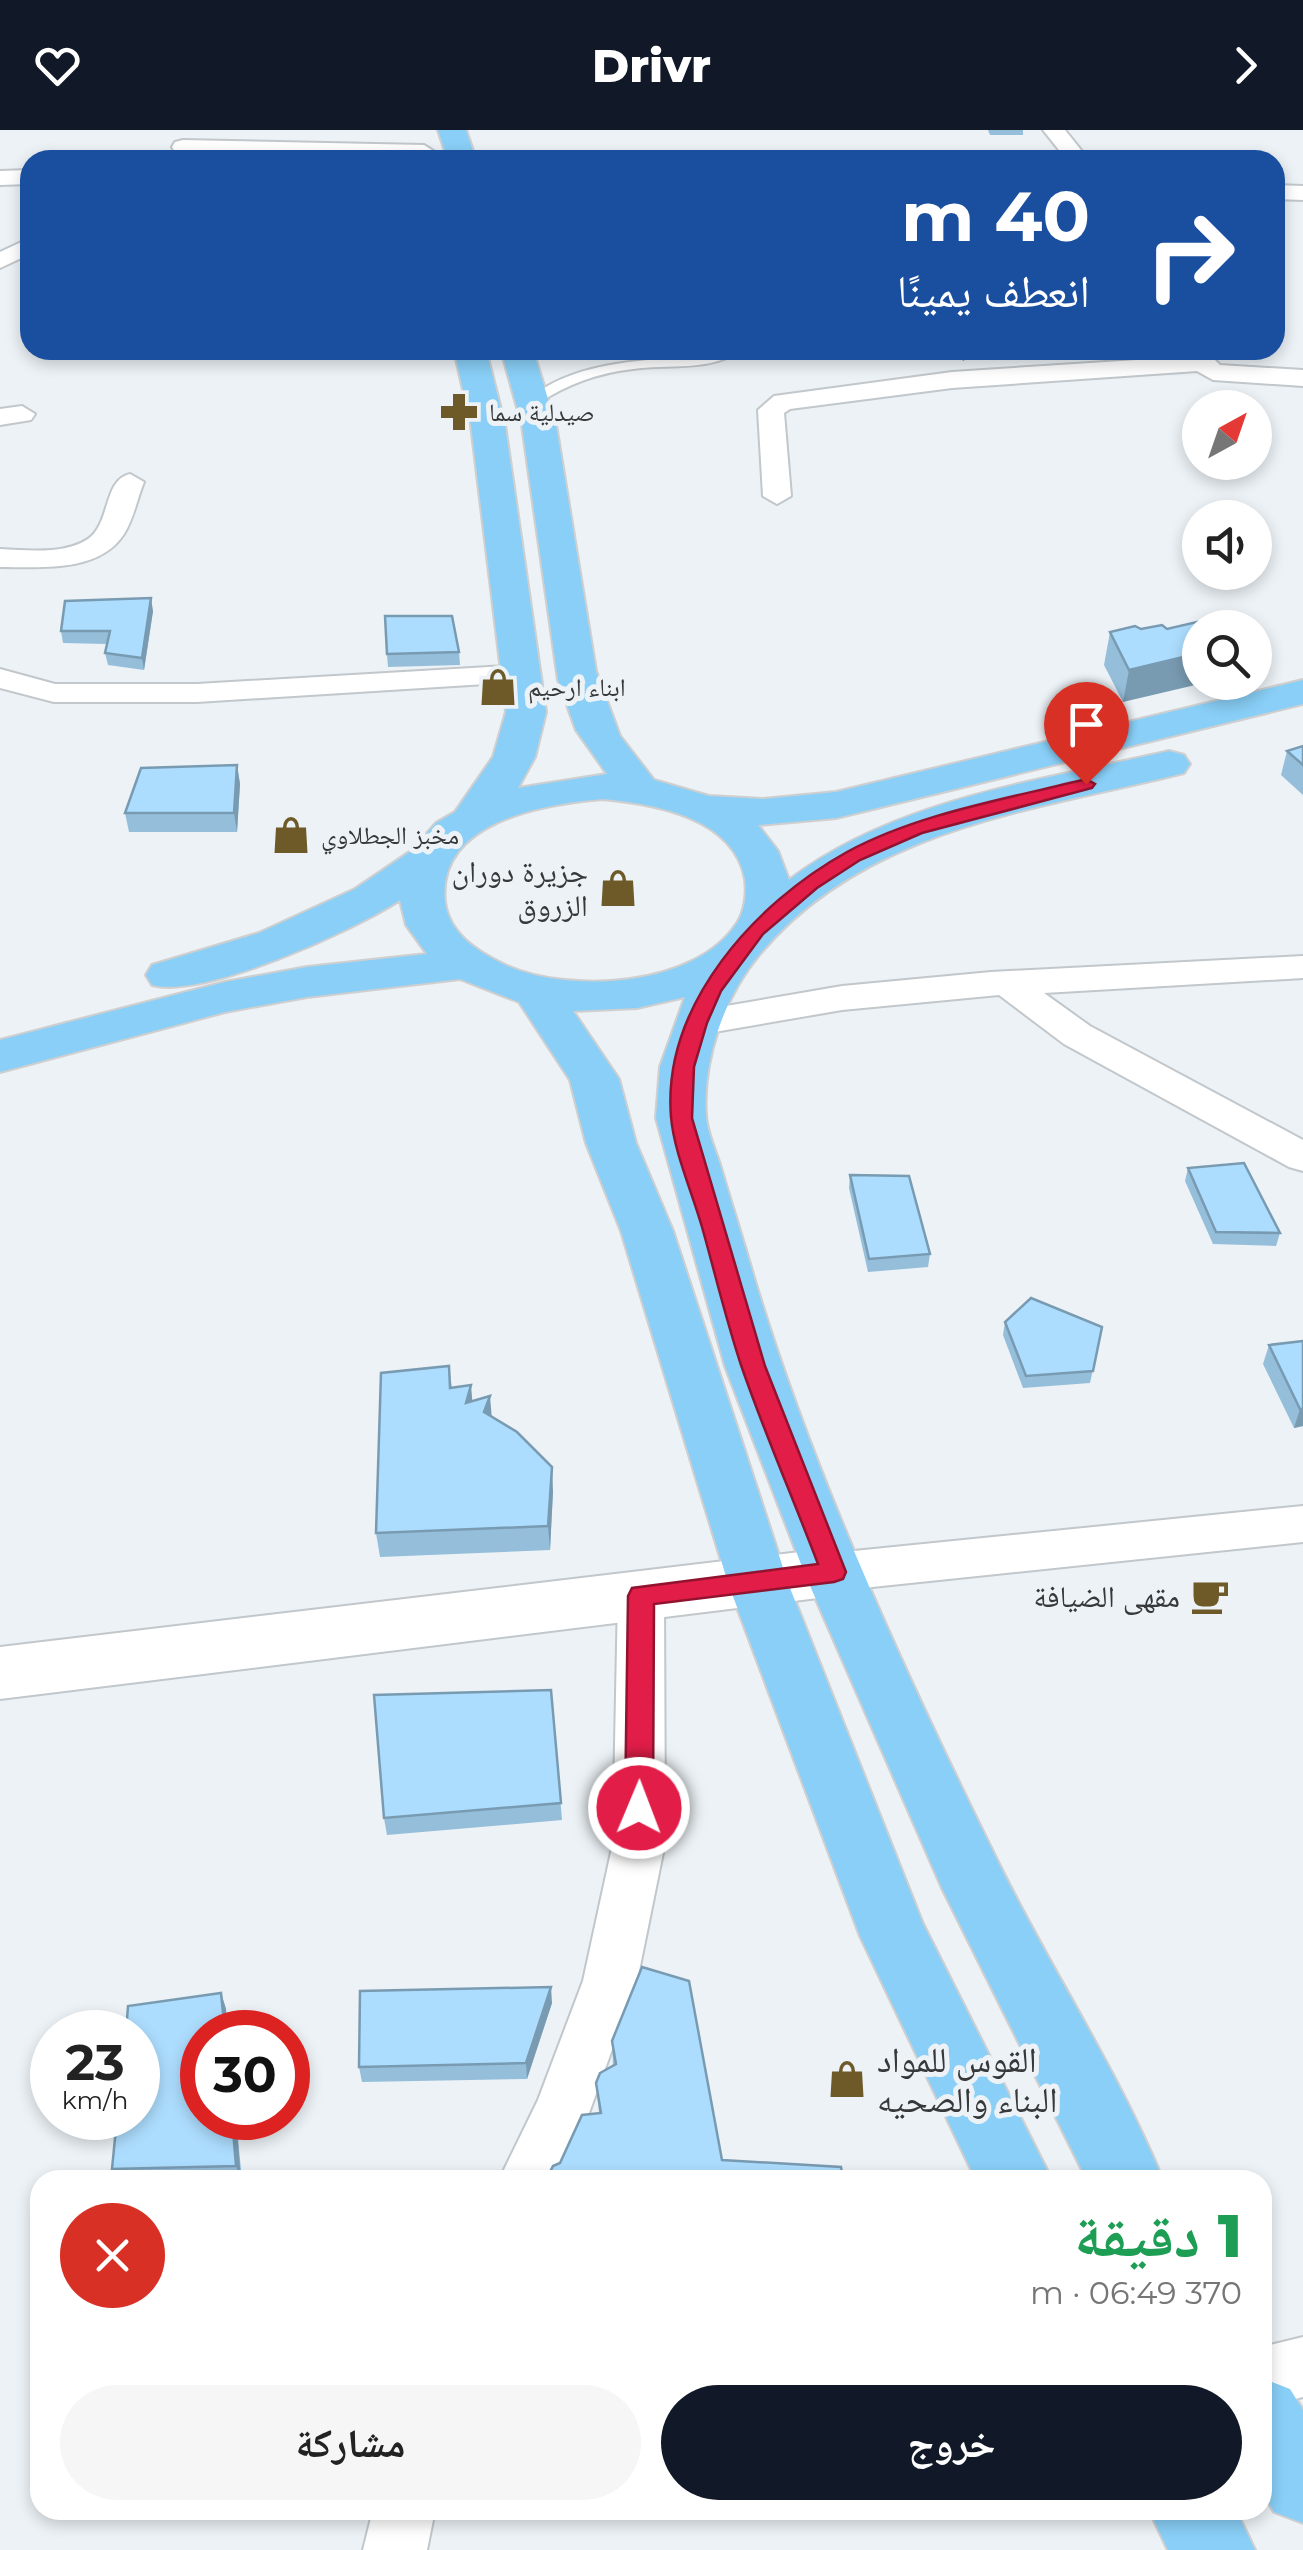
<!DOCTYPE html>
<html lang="ar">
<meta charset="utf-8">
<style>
:root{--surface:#fff;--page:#f6f6f6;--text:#222;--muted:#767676;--accent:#111827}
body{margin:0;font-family:Montserrat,"Noto Naskh Arabic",sans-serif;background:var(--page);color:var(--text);direction:rtl;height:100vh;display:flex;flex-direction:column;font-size:38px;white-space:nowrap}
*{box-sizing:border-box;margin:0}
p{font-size:32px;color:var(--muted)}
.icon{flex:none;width:55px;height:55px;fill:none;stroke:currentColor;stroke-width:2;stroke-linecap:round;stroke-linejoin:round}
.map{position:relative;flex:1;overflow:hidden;direction:ltr}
.details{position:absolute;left:30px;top:2040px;width:1242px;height:350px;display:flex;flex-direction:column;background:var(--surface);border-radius:30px;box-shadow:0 5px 15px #0003;direction:rtl}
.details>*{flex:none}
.hud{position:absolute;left:20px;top:20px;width:1265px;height:210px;border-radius:30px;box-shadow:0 5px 15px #0003;direction:rtl;background:#1a4fa0;color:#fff;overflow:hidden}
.needle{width:65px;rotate:40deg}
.tools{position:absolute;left:1182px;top:260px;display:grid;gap:20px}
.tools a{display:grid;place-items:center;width:90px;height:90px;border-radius:50%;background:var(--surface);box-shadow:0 5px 15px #0003;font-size:50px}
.speed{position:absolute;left:30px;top:1880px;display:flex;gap:20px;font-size:50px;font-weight:700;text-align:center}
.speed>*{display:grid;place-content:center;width:130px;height:130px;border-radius:50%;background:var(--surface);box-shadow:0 5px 15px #0003;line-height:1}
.speed small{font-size:25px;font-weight:400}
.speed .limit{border:15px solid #d22;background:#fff;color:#111}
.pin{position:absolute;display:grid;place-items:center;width:85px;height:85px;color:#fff;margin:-102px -42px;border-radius:50% 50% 50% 0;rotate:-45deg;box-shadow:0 0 10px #0007}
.pin .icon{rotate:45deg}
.me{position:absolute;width:110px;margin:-55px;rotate:1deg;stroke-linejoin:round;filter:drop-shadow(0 0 8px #0008)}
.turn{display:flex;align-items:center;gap:35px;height:210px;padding:0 30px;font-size:45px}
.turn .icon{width:130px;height:130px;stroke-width:2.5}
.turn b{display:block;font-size:70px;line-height:85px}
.round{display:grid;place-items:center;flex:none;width:105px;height:105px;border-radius:52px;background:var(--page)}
.overview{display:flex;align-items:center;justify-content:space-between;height:170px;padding:0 30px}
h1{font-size:60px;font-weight:800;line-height:75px;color:#1e9e55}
.action{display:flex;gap:20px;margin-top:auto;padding:20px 30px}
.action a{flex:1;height:115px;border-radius:60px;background:var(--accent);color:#fff;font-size:40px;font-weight:800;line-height:115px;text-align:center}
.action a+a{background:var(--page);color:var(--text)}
header{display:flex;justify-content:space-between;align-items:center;height:130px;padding:0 30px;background:var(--accent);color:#fff;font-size:45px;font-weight:800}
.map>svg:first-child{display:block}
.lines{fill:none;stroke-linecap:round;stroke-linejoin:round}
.lane-casing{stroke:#c1c7cb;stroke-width:4}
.street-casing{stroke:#c1c7cb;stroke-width:4}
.secondary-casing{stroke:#c1c7cb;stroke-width:4}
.primary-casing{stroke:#cfcfd0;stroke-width:4}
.lane{fill:#fff;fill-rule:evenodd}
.street{fill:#fff;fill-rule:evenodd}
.secondary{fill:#fff;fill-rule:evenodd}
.primary{fill:#89cff7;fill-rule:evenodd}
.wall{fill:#95beda}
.shaded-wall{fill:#799bb2}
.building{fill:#adddfe;stroke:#799bb2;stroke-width:2.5}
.route{fill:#e11d48;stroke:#92132f;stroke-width:2.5}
.labels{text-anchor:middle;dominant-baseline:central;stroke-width:10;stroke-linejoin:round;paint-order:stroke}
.far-poi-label{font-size:25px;fill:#36383a;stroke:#ecf2f6;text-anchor:start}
.poi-label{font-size:30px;fill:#36383a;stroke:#ecf2f6;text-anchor:end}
.near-poi-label{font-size:35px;fill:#36383a;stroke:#ecf2f6;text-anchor:start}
</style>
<header><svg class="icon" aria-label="forward" viewBox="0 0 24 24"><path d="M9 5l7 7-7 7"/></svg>Drivr<svg class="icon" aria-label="heart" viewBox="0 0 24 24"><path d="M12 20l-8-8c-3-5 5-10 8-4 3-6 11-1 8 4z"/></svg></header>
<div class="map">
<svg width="1303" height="2420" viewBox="0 0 1303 2420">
<rect width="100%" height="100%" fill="#ecf2f6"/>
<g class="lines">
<g class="lane-casing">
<path id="lane" d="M725 220H740C713 242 666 234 633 239 598 243 567 254 537 274L527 271C562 239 617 232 662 229 684 227 705 229 725 220Z"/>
</g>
<g class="street-casing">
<g id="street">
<path d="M1043 0H1065L1089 30H1067Z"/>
<path d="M183 10 424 15 435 22 424 29 175 22 172 17 175 12Z"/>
<path d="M30 40V54L0 55V41Z"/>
<path d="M1275 55 1303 56V70L1275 69Z"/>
<path d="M30 108V124L0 138V122Z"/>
<path d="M1178 220H1205L1220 235 1303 240V256L1213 250 1197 241 952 258 790 279 784 283 791 366 777 374 763 366 758 280 774 266 952 242 1183 227Z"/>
<path d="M22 276 35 284 31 290 0 295V279Z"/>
<path d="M130 344 144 352C137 369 134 388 124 404 99 443 40 437 0 437V419C28 420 64 425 88 409 111 393 103 350 130 344Z"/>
<path d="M523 535 534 537 538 544 534 551 197 572H54L0 558V539L55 554H197Z"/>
<path d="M1303 826V848L1044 863 1090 896 1303 1010V1041L1289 1037 1064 914 999 865 842 880 697 905 684 901 679 893 684 885 697 881 842 856 991 842Z"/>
<path d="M1303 1376V1412L834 1461 818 1455 811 1442 818 1429 834 1423Z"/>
<path d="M641 1447 658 1452 664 1466 665 1713 637 1851 589 1983 558 2050H499L538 1970 583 1851 613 1713 618 1466 624 1452Z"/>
<path d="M1303 2207V2267L1262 2277V2217Z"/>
<path d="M373 2380H435L427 2420H363Z"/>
</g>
</g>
<g class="secondary-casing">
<path id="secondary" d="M834 1418 855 1425 864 1442 855 1459 834 1466 0 1569V1517Z"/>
</g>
<g class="primary-casing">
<g id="primary">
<path d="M438 0H466L476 30H448Z"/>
<path d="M454 220H486L505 295 546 582 535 627 518 658 607 644 576 600 558 550 522 295 501 220H533L556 295 596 541 620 606 654 650 709 666 763 669 836 662 1303 550V574L836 688 758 695 778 721 789 750C897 668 1041 651 1169 621L1184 625 1190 634 1184 643C1035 680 864 698 759 825 724 867 702 931 706 986 707 1003 716 1021 721 1038 732 1075 744 1113 755 1151 815 1349 908 1550 1000 1736 1052 1841 1118 1941 1163 2050H1087L942 1758 804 1442 725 1236 656 988 660 937 685 867 637 878 573 881 619 949 636 1013 673 1101 788 1453 923 1794 1052 2050H976L860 1806 728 1453 621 1101 586 1013 570 950 519 872 460 849 307 867 225 882 0 942V910L225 852 307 837 427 824 406 795 400 770C354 800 204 869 152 855L146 845 152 835 259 803 355 759 411 721 436 693 455 682 493 627 506 582 471 295ZM603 669C654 674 734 687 745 749 747 763 745 781 737 793 695 858 568 864 505 835 478 822 449 804 445 772 436 692 542 674 603 669Z"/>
<path d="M1262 2248 1290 2259 1303 2280V2393L1274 2382 1262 2362Z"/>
<path d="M1149 2380H1236L1255 2420H1168Z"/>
</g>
</g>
<use href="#lane" class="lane"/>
<use href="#street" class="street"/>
<use href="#secondary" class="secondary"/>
<use href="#primary" class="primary"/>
</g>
<g class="wall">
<path d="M988 0H1023V5H990Z"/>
<path d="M954 220H977L976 223 963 231Z"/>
<path d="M153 481 144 540 108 535 105 523 107 514 63 513 61 501Z"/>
<path d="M1141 499H1167L1123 572 1104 535 1110 502Z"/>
<path d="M459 522 460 535 388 537 387 524Z"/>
<path d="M1303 616V665L1281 645 1287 621Z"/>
<path d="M237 635 240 654 237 702H129L125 683Z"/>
<path d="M1188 1038 1280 1103 1276 1116 1213 1114 1185 1051Z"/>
<path d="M850 1045 930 1124 928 1137 868 1142 849 1058Z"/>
<path d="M1005 1192 1102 1197 1090 1253 1023 1258 1003 1205Z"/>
<path d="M1303 1211V1296L1294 1298 1263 1234 1269 1215Z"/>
<path d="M449 1236 452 1258 473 1271 491 1286 553 1361 550 1420 380 1427 376 1403Z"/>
<path d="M551 1560 562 1690 387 1705 384 1688Z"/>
<path d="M221 1863 226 1879 202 1988H236L242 2050H118L112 2039Z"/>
<path d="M552 1873 527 1949 362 1952 359 1937Z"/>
<path d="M612 1911 722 2030 560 2033 599 1983 596 1953 613 1936Z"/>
</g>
<g class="shaded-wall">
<path d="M964 220H977L976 223 963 231Z"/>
<path d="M151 468 153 481 144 540 142 528Z"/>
<path d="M1200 523V552H1208L1123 572 1129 540Z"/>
<path d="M237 635 240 654 237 702 234 683Z"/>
<path d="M471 1255 473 1279 466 1273Z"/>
<path d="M490 1266 492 1290 484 1282Z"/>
<path d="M1300 1279H1303V1296L1294 1298Z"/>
<path d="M552 1337 553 1361 550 1420 548 1396Z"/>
<path d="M551 1857 552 1873 527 1949 526 1933Z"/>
<path d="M221 1863 226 1879 228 1902H225Z"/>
<path d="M232 1988H236L241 2050 236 2036Z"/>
</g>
<g class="building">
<path d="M151 468 142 528 105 523 110 501H61L65 471Z"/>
<path d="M385 486H452L459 522 387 524Z"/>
<path d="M1214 488 1227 498H1200V523L1129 540 1110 502 1135 496 1141 499 1162 495 1167 499Z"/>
<path d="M1303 616V635L1287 621Z"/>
<path d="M237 635 234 683H125L141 638Z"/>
<path d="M1244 1033 1280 1103 1216 1102 1188 1038Z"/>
<path d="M850 1045 909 1046 930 1124 869 1129Z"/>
<path d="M1031 1168 1102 1197 1093 1241 1026 1246 1005 1192Z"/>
<path d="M1303 1211V1279H1300L1269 1215Z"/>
<path d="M449 1236 450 1258 471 1255 466 1273 490 1266 484 1282 517 1302 552 1337 548 1396 376 1403 381 1243Z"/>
<path d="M551 1560 561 1673 384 1688 374 1565Z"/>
<path d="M642 1837 689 1851 722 2030 841 2037 843 2050H546L553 2036 560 2033 582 1985 601 1983 596 1953 600 1943 616 1934 612 1911Z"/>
<path d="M551 1857 526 1933 359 1937 360 1861Z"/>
<path d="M221 1863 225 1902H202V1988H232L236 2036 112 2039 117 1988H138V1902H126L128 1876Z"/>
</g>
<path class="route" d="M1086 649 1095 654 1092 658 922 703 860 730 817 758 763 804 721 861 707 893 694 937 692 988 765 1236 846 1442 843 1449 834 1452 654 1474 653 1678 649 1686 639 1689 629 1686 625 1678 628 1466 632 1458 818 1434C793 1368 764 1302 741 1235 726 1190 715 1143 702 1097 692 1062 674 1022 671 987 662 875 755 773 847 722 919 683 1007 669 1086 649Z"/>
<defs>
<g id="pharmacy-bare" transform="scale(3)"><path d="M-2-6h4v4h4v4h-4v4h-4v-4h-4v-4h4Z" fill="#6d5a28" stroke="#ecf2f6" stroke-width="2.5" paint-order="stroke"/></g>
<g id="shop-bare" transform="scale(3)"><path d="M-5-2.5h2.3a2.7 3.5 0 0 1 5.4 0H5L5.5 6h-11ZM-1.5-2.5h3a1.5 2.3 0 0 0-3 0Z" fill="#6d5a28" stroke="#ecf2f6" stroke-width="2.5" paint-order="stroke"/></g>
<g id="cafe-bare" transform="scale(3)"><path d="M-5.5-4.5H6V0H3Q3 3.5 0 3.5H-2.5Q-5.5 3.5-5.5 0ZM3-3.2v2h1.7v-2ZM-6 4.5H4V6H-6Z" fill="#6d5a28" stroke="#ecf2f6" stroke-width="2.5" paint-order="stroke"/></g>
</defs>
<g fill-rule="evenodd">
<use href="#pharmacy-bare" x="459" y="282"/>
<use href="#shop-bare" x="498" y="557"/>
<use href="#shop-bare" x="291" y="705"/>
<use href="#shop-bare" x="618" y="758"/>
<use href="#cafe-bare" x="1210" y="1466"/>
<use href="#shop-bare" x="847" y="1949"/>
</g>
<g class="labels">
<g class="far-poi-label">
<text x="489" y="282">صيدلية سما</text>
<text x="528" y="557">ابناء ارحيم</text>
<text x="321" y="705">مخبز الجطلاوي</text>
</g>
<g class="poi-label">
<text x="588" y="741">جزيرة دوران<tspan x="588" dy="34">الزروق</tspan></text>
<text x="1180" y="1466">مقهى الضيافة</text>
</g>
<g class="near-poi-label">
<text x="877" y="1929">القوس للمواد<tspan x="877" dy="40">البناء والصحيه</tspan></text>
</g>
</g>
</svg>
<div class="tools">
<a><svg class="needle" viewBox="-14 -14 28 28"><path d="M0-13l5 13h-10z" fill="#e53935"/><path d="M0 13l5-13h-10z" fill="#767676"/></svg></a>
<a><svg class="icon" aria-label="sound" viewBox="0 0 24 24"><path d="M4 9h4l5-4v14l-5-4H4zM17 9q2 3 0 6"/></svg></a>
<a><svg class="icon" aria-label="search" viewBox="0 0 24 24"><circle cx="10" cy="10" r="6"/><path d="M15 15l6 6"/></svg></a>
</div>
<div class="speed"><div>23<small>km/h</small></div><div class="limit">30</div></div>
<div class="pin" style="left:1086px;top:654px;background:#d93025"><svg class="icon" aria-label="arrive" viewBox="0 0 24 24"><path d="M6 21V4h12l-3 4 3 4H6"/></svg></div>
<svg class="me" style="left:639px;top:1678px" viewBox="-20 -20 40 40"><circle r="17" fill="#e11d48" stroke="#fff" stroke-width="3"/><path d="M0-11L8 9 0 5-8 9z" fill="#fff"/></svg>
<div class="hud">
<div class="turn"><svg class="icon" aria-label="right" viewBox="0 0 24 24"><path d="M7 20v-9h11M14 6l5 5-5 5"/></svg><div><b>40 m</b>انعطف يمينًا</div></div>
</div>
<section class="details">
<div class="overview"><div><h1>1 دقيقة</h1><p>370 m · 06:49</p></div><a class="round" style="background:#d93025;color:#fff"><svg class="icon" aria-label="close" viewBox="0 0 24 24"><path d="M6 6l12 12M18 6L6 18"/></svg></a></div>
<div class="action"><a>خروج</a><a>مشاركة</a></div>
</section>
</div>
